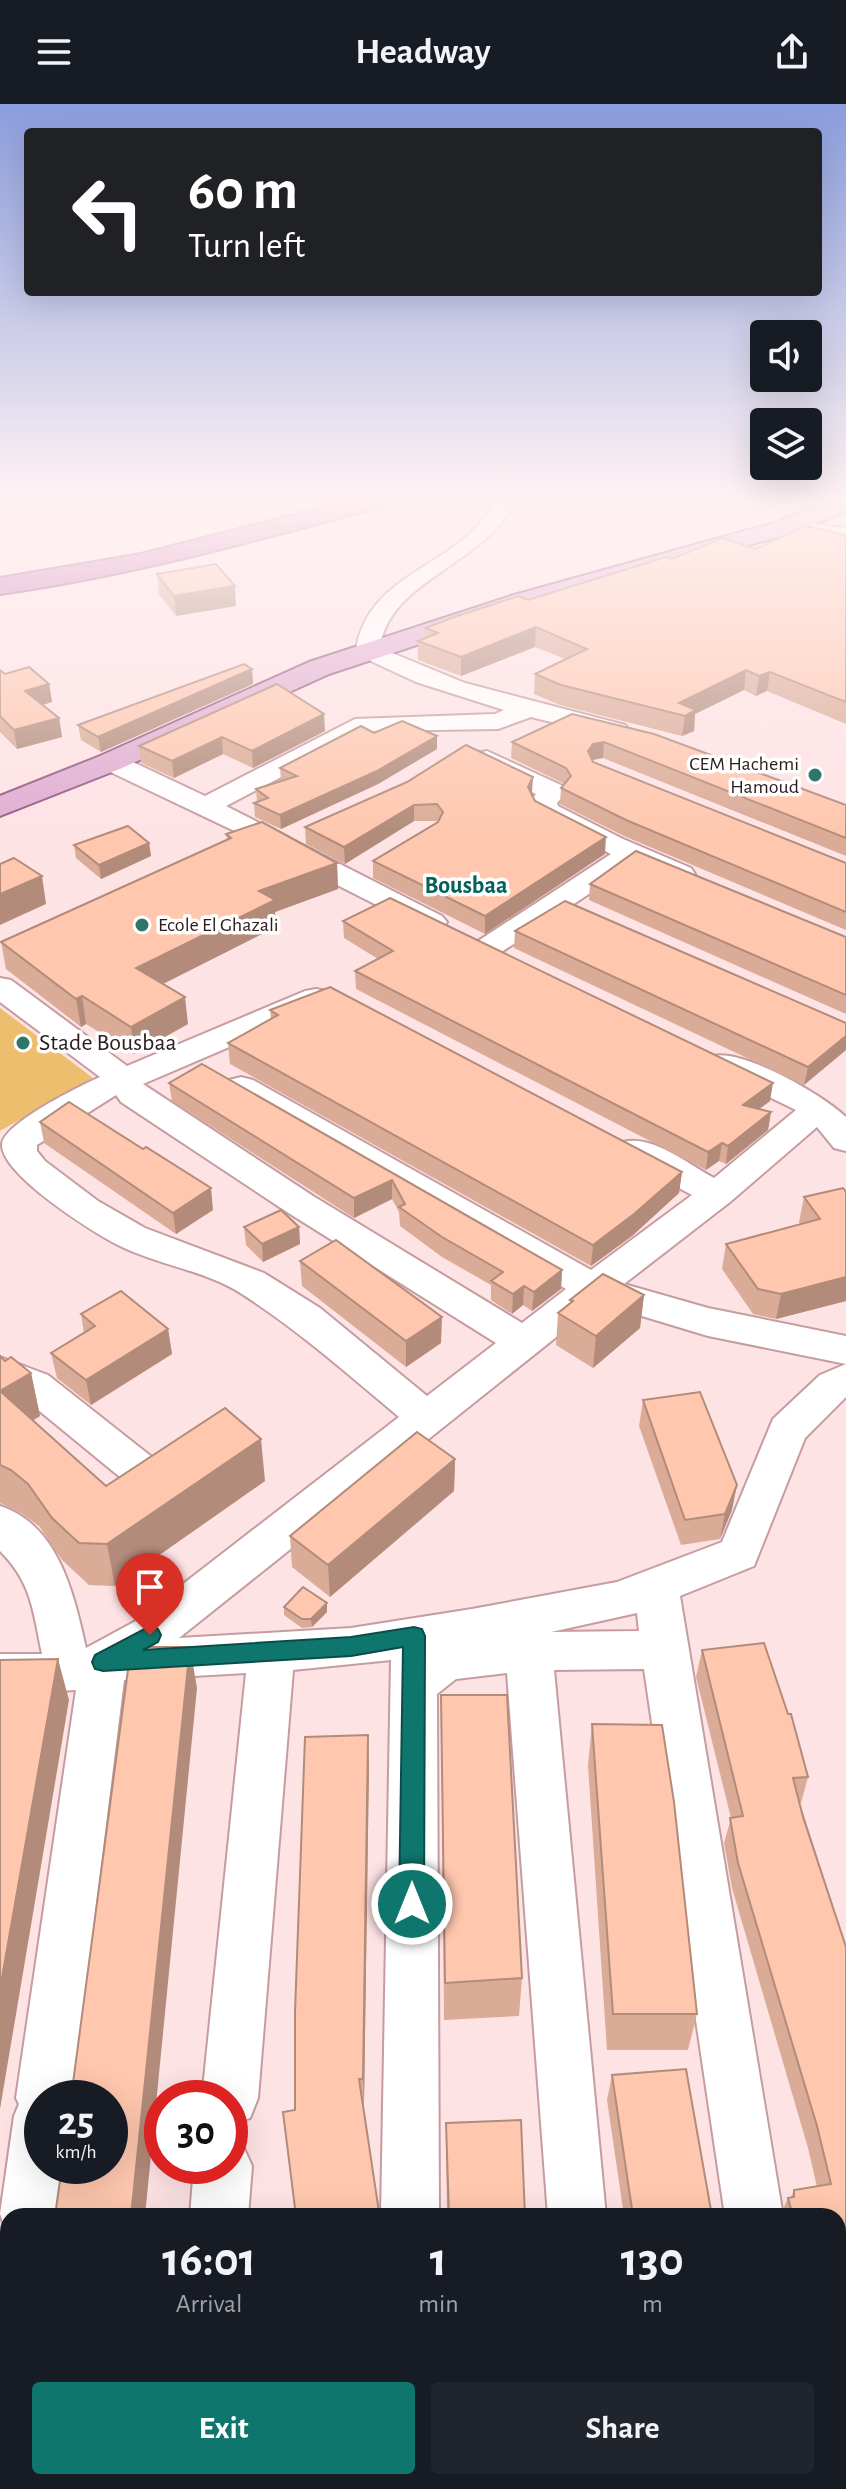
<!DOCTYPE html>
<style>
:root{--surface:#171b24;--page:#20242c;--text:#f1f3f6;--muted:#9ea1a6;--accent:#0f766e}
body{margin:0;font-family:"Alegreya Sans",sans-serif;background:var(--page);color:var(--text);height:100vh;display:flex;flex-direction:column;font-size:30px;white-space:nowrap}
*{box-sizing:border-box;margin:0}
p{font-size:26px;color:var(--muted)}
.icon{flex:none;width:44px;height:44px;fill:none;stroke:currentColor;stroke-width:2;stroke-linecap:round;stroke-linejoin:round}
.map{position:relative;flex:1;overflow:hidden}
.panel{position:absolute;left:0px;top:2104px;width:846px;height:282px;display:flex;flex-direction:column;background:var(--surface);border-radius:24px 24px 0 0;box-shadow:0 8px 32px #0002}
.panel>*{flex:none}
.banner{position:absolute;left:24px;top:24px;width:798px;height:168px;border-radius:8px;box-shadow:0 8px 32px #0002;background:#202124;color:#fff;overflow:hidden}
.tools{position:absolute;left:750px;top:216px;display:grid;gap:16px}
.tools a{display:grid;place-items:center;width:72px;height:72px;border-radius:8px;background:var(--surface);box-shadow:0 8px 32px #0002;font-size:40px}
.speed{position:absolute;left:24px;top:1976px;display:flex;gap:16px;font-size:40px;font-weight:700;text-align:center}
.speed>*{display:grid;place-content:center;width:104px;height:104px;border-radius:50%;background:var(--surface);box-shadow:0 8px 32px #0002;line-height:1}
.speed small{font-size:20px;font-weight:400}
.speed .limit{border:12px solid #d22;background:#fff;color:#111}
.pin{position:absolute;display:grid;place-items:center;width:68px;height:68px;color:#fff;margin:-82px -34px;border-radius:50% 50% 50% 0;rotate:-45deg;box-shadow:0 0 8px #0007}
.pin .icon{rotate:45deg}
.me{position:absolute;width:88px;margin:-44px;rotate:0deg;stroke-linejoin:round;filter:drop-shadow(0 0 6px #0008)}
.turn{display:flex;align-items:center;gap:28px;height:168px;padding:0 32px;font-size:36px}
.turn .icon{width:104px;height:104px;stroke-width:2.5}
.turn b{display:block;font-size:56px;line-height:68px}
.eta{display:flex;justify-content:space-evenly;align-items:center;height:136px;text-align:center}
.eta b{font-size:48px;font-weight:700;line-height:56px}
.cta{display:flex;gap:16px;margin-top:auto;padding:16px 32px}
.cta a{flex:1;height:92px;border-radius:8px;background:var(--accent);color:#fff;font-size:32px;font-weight:700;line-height:92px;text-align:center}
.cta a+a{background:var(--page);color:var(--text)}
header{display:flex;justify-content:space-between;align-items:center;height:104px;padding:0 32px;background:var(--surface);font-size:36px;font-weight:700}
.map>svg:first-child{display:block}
.green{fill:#ecbe6d}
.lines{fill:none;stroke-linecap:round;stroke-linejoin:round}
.minor-casing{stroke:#c69ca0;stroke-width:4}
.major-casing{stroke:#925780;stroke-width:4}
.highway-casing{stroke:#925780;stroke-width:4}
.minor{fill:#fff;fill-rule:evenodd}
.major{fill:#dfadd2;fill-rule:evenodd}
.highway{fill:#c977b4;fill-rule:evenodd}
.wall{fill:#daab96}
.shaded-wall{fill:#b28b7a}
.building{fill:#fec7ae;stroke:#b28b7a;stroke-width:2}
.route{fill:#0f766e;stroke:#0a4d48;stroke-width:2}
.poi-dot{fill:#2e756b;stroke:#fff;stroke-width:3}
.labels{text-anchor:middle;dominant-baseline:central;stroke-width:7;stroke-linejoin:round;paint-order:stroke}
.far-poi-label{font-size:20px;fill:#2b1c1e;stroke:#fff;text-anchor:end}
.far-quarter-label{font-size:24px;font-weight:bold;fill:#006258;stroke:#fff}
.poi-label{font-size:24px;fill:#2b1c1e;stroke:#fff;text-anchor:start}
</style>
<header><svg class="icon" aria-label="menu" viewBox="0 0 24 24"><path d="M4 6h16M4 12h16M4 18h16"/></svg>Headway<svg class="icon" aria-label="share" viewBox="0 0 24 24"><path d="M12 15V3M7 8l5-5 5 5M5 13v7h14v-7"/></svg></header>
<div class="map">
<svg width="846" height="2385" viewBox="0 0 846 2385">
<rect width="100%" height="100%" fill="#fee3e5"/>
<path class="green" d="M0 904 93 974 0 1027Z"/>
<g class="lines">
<g class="minor-casing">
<g id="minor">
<path d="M494 398H514C485 461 388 476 380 544L465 579 625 621 629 626 625 631 616 634 531 613 498 625 369 627 226 702 442 812 447 818 442 824 432 827 422 824 276 750 270 744 102 664 98 658 102 652H120L205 692 355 615 495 610 504 606 416 578 360 552 356 547C367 466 463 463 494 398Z"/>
<path d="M786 417 846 424V436L779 427 776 423Z"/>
<path d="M487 647 563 682 567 688 557 699 558 702 623 735 691 764 695 770 691 776 681 779 671 776 634 760 497 851 486 854 475 851 471 845 475 839 611 750 537 713 530 698 536 690 478 661 474 655 478 649Z"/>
<path d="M0 874 11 876 127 962 305 887 316 885 327 887 332 894 327 901 143 980 313 1092 522 1219 566 1185 229 990 224 983 229 976 241 973 253 976 591 1166 692 1091 623 1054 618 1046 623 1038C652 1030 688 1060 714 1074L796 1006 713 966 709 959 713 952C744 945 823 991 846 1013V1047L834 1044 817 1023 730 1098 624 1180 708 1204 846 1232V1260L708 1232 599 1199 179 1534 351 1524 472 1505 617 1478 722 1438 773 1315 820 1271 846 1260V1293L805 1334 754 1462 680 1492 783 2112H725L644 1565 554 1566 606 2112H548L507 1569 456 1575 437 1590 439 2112H381L391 1556 293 1566 258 1994 250 2014 230 2022V1994H202L246 1569 124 1576 72 1994H42V2062H64L58 2112H8V2132L0 2110 14 2012 19 2000 16 1994 76 1586 0 1590V1550H42C33 1507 32 1479 0 1447V1402C59 1421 74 1491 86 1544L134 1518 399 1313C348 1270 298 1226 242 1190 205 1166 157 1161 118 1141 94 1129 0 1070 2 1040 4 1019 80 982 100 973L0 898ZM116 991 121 998 287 1108 496 1239 427 1292 320 1204 264 1169 145 1124 98 1097 45 1057 37 1047V1041ZM637 1509 639 1527 551 1528Z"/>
<path d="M0 1253 48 1271 167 1365 173 1376 167 1387 152 1392 137 1387 20 1291 0 1283Z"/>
<path d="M230 2036 243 2042 252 2062 248 2112H190L194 2062H230Z"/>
<path d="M0 2177 8 2180V2244L0 2241Z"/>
<path d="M220 2378H287L290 2385H223Z"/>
<rect x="377" y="2378" width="64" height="7"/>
<rect x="569" y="2378" width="64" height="7"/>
<path d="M764 2378H828L829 2385H765Z"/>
</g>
</g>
<g class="major-casing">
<path id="major" d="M829 398H846V408L795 428 532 503 329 570 122 664 0 712V692L100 652 309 558 514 491 777 418Z"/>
</g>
<g class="highway-casing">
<path id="highway" d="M344 398H384L380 403C255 437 129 472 0 490V474L141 450Z"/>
</g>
<use href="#minor" class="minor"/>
<use href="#major" class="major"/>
<use href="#highway" class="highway"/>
</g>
<g class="wall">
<path d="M846 431V620L767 587 756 592 744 586 695 610 694 627 682 632 560 601 534 590 535 570 565 555 535 543 461 572 418 556V537L426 534V524L672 455 755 445Z"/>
<path d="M157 470 236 502 176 512 159 490Z"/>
<path d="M252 565 253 580 101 648 81 636 78 621Z"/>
<path d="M0 566 5 570 49 580 52 598 43 601 59 614 62 633 17 645 0 628Z"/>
<path d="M277 580 325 627 253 664 223 650 174 674 141 659 139 642Z"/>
<path d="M572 610 846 701V752L603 654 592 656 593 658 846 759V826L624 732 560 700 561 684 565 680 511 654 512 638Z"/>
<path d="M374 629 437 645 378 680 281 725 255 713 254 699 257 698 256 685 281 677 280 664Z"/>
<path d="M407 678 531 690 535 697 605 750 485 830 373 774V757L437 718V717H414L345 760 306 740 305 723Z"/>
<path d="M226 730 337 759 338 785 275 808 276 823 163 880 188 920 134 950 86 920 81 923 6 865 1 838 227 736Z"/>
<path d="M149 739 151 752 101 775 76 754 74 741Z"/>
<path d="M590 780 846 833V910L589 796Z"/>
<path d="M343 817 770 997 759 1005 771 1008 768 1026 726 1060 719 1057 706 1066 356 885 355 867 378 855 344 834Z"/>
<path d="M515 827 846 919V946L804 981 514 844Z"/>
<path d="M270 906 682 1068 679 1089 632 1132 591 1162 230 960 228 939 271 915Z"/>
<path d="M202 960 562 1166 561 1185 532 1207 523 1201 512 1210 491 1196V1181L442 1153 400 1122 399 1108 392 1095 354 1114 172 997 169 979Z"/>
<path d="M40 1018 143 1045 213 1106 176 1130 44 1039Z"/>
<path d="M846 1088V1197L776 1215 753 1210 722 1165 726 1140 800 1120 799 1118 804 1093Z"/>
<path d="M244 1123H299L300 1140 263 1158 246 1141Z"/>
<path d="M300 1157 441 1239 406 1263 302 1182Z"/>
<path d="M644 1191 640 1224 593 1264 556 1241 558 1209 570 1199V1196Z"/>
<path d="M81 1210 168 1225 172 1250 91 1301 57 1274 51 1249 84 1229Z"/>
<path d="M0 1252 5 1257 31 1269 40 1312 33 1316 106 1382 265 1377 115 1482 89 1481 62 1456 39 1422 21 1409 0 1399Z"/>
<path d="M643 1296 732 1406 720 1435 681 1441 639 1322Z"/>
<path d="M455 1355 454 1387 330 1493 292 1463 290 1432Z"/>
<path d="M327 1499V1508L312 1523 302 1524 284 1511V1503Z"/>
<path d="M702 1546 808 1673 801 1699H800L846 1843V2385H835L834 2378H838V2112H780L788 2094 791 2093 794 2086 817 2083 808 2044 732 1784 724 1739 731 1714 696 1573Z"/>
<path d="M441 1591 522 1874 519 1912 444 1916Z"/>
<path d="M592 1620 697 1910 688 1946H607L588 1661Z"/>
<path d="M369 1660 364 2000H363L379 2112H296L295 2006Z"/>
<path d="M612 1971 712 2112H624L607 1996Z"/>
<path d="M446 2020 525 2112H447L446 2054Z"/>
<path d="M663 2378H760L761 2385H664Z"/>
</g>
<g class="shaded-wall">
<path d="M235 482 236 502 176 512 174 492Z"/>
<path d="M536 523 535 543 461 572V553Z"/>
<path d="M252 565 253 580 101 648 98 633Z"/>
<path d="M746 566 744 586 695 610 694 627 682 632 685 612 679 599Z"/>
<path d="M770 568 767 587 756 592 759 572Z"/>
<path d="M49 580 52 598 28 605 25 587Z"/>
<path d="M324 610 325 627 253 664 252 647Z"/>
<path d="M59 614 62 633 17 645 14 626Z"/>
<path d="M437 632V645L378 680 281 725 280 711Z"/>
<path d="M222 633 223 650 174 674 172 657Z"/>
<path d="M604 638 603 654 592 656 588 647 593 640Z"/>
<path d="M533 673 532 689 528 683Z"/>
<path d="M414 701V717L345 760 344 743Z"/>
<path d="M606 733 605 750 485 830V812Z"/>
<path d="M149 739 151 752 101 775 99 761Z"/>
<path d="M337 759 338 785 275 808 276 823 139 892 136 864 259 787Z"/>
<path d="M42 772 46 800 0 821V790Z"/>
<path d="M82 892 86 920 81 923 76 895Z"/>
<path d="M185 893 188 920 134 950 131 923Z"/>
<path d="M846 932V946L804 981 808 963Z"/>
<path d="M773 979 770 997 741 1019 743 1001Z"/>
<path d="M771 1008 768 1026 726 1060 728 1042Z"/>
<path d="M722 1039 719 1057 706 1066 708 1048Z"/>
<path d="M682 1068 679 1089 632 1132 591 1162 593 1141Z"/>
<path d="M392 1076V1095L354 1114V1094Z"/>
<path d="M211 1084 213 1106 176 1130 173 1109Z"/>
<path d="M299 1123 300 1140 263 1158 262 1140Z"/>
<path d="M562 1166 561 1185 532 1207 534 1188Z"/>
<path d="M846 1173V1197L776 1215 781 1190Z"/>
<path d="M524 1182 523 1201 512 1210 513 1190Z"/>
<path d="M644 1191 640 1224 593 1264 596 1232Z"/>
<path d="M442 1213 441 1239 406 1263V1237Z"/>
<path d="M168 1225 172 1250 91 1301 86 1276Z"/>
<path d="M31 1269 40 1312 11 1330 0 1287Z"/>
<path d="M261 1335 265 1377 115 1482 107 1440Z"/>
<path d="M455 1355 454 1387 330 1493 328 1461Z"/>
<path d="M737 1381 732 1406 720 1435 725 1410Z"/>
<path d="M327 1499V1508L312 1523 311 1515Z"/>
<path d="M190 1543 197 1584 145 2112H131Z"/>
<path d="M58 1555 69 1596 0 2005V1885Z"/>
<path d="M368 1631 369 1660 364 2000 363 1975Z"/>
</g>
<g class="building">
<path d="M806 422 846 431V598L770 568 759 572 746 566 679 599 696 606 685 612 561 581 535 570 587 545 536 523 461 553 418 537 438 529 426 524 454 513 519 492 528 496 666 453 672 455 723 434 755 445Z"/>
<path d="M216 460 235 482 174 492 157 470Z"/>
<path d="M244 560 252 565 98 633 78 621Z"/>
<path d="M29 563 49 580 25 587 59 614 14 626 0 612V566L5 570Z"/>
<path d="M277 580 324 610 252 647 222 633 172 657 139 642Z"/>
<path d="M572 610 654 630 846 701V734L604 638 593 640 588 647 593 658 846 759V808L626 716 561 684 571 672 566 664 512 638Z"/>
<path d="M402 617 437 632 377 667 280 711 254 699 268 694 256 685 297 672 280 664 361 622 374 629Z"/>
<path d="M466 641 533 673 528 683 535 697 606 733 485 812 373 757 438 718 443 708 437 700 414 701 344 743 305 723 407 678Z"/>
<path d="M262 718 337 759 259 787 275 796 136 864 185 893 131 923 82 892 76 895 1 838 231 734 226 730Z"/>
<path d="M128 722 149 739 99 761 74 741Z"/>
<path d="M636 747 846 833V891L590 780Z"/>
<path d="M14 754 42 772 0 790V760Z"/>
<path d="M390 794 773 979 743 1001 771 1008 728 1042 722 1039 708 1048 355 867 393 847 343 817Z"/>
<path d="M565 797 846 919V932L808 963 515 827Z"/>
<path d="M330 883 682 1068 634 1110 593 1141 228 939 278 911 270 906Z"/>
<path d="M202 960 562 1166 534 1188 524 1182 513 1190 491 1177 503 1168 442 1133 399 1103 405 1100 392 1076 354 1094 169 979Z"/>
<path d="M69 998 143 1045 146 1043 211 1084 173 1109 40 1018Z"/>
<path d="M843 1084 846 1088V1173L781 1190 758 1185 726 1140 820 1115 804 1093Z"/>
<path d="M281 1106 299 1123 262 1140 244 1123Z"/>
<path d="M336 1136 442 1213 406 1237 300 1157Z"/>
<path d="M603 1170 644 1191 596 1232 558 1209 573 1197 570 1196Z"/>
<path d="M121 1187 168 1225 86 1276 51 1249 95 1222 81 1210Z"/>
<path d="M0 1252 5 1257 11 1253 31 1269 0 1287 106 1382 225 1304 261 1335 107 1440 79 1439 52 1414 28 1380 11 1366 0 1361Z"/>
<path d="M700 1288 737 1381 725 1410 685 1416 643 1296Z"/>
<path d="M417 1328 455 1355 328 1461 290 1432Z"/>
<path d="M303 1483 327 1499 311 1515H302L284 1503Z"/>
<path d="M764 1539 788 1610H791L808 1673 793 1674 803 1713 846 1843V2367L838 2339V2279L840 2278 838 2269V2112H793L788 2094 794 2093V2086L831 2080 817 2022 738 1759 730 1714 743 1712 702 1546Z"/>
<path d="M131 1543H190L131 2112H55L62 2062H110V1994H71Z"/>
<path d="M58 1555 0 1885V1556Z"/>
<path d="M441 1591H507L522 1874 445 1879Z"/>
<path d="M592 1620 662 1621 674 1698 697 1910H613Z"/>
<path d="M368 1631 363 1975H359L379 2108 361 2112H296L283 2008 295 2006V1908L305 1633Z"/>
<path d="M686 1965 712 2112H633L612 1971Z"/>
<path d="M521 2016 525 2112H449L446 2019Z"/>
<rect x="455" y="2378" width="83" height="7"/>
<path d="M673 2378H760L761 2385H674Z"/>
</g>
<linearGradient id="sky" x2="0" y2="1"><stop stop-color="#8a9ddc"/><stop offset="0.54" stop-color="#fff2f3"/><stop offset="1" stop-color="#fff2f3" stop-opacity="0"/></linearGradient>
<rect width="846" height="732" fill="url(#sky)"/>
<path class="route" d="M150 1522 158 1525 161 1531 158 1538 143 1546 351 1533 414 1523 422 1525 425 1532 424 1800 421 1809 412 1812 403 1809 399 1800 403 1543 351 1552 103 1567 95 1565 92 1558 95 1551Z"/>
<g class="poi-dot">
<circle cx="815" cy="671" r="8"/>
<circle cx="142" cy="821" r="8"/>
<circle cx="23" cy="939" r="8"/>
</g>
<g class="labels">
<g class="far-poi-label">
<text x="799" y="660">CEM Hachemi<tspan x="799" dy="23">Hamoud</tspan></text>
<text x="158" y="821" text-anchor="start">Ecole El Ghazali</text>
</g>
<g class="far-quarter-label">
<text x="466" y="782">Bousbaa</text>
</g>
<g class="poi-label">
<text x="39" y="939">Stade Bousbaa</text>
</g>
</g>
</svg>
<div class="tools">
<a><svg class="icon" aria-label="sound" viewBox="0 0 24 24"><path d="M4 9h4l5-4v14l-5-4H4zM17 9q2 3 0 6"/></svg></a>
<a><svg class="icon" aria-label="layers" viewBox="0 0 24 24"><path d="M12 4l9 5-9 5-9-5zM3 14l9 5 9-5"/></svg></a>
</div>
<div class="speed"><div>25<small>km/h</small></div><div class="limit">30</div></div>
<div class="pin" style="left:150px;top:1531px;background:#d93025"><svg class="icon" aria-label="arrive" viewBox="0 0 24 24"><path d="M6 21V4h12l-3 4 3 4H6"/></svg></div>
<svg class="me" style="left:412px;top:1800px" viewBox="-20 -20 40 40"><circle r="17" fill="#0f766e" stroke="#fff" stroke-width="3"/><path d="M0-11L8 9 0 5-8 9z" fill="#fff"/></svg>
<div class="banner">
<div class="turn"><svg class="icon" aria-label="left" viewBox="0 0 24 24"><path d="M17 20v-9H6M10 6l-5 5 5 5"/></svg><div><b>60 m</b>Turn left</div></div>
</div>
<section class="panel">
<div class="eta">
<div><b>16:01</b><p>Arrival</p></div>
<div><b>1</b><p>min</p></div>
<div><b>130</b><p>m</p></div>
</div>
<div class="cta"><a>Exit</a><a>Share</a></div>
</section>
</div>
